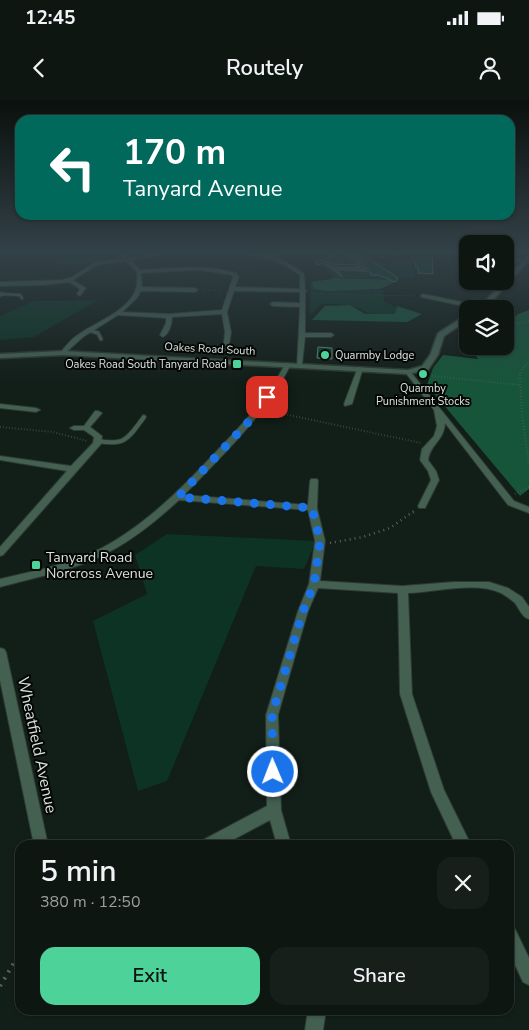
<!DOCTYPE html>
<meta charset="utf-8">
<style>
:root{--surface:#0e1612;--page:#171f1b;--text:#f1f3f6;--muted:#9b9f9f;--line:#2e3532;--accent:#4dd39a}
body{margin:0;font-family:"Nunito Sans",sans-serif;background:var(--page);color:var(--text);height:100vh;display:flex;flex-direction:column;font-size:19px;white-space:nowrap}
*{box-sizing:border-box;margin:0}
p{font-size:16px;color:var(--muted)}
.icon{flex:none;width:28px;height:28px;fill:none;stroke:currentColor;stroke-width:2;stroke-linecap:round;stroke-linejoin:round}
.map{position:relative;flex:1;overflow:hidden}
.drawer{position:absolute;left:15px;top:740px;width:499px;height:175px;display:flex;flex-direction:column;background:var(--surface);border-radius:15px;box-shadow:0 1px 4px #0004,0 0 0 1px var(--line)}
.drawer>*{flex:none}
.hud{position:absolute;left:15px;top:15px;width:500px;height:105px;border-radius:15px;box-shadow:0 1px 4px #0004,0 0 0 1px var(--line);background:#00695c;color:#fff;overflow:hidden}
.tools{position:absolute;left:459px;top:135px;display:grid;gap:10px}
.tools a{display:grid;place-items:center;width:55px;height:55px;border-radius:10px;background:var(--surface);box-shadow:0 1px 4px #0004,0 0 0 1px var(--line);font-size:25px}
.pin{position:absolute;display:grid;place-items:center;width:42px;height:42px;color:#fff;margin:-21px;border-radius:10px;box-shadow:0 2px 8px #0006}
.me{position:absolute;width:55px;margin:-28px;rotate:359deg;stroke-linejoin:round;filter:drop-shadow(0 0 4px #0008)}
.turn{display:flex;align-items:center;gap:18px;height:105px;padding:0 25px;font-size:22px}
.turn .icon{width:65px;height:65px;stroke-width:2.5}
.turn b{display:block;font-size:35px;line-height:42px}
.round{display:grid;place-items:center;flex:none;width:52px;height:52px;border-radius:15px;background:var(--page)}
.overview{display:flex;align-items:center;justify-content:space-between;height:85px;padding:0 25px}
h1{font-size:30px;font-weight:600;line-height:38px}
.action{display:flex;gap:10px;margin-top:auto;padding:10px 25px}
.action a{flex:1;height:58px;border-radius:15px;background:var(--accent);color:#111;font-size:20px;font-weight:600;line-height:58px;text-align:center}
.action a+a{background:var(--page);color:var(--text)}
.status{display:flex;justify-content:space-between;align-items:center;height:35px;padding:0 25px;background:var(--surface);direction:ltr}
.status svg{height:14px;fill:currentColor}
header{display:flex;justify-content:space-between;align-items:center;height:65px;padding:0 25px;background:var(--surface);font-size:22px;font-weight:600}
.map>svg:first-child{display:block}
.green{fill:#0c3323}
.forest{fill:#17553b}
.building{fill:#00432b;stroke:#6f7d75}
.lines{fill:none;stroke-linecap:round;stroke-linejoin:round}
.service-far2-casing{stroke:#2e3934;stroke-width:4}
.service-far1-casing{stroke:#2e3934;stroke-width:5}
.service-casing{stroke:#2e3934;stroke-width:5.5}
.minor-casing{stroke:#2e3934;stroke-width:2}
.tertiary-casing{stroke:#2e3934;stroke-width:3}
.path-far3{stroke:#58635d;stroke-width:1;stroke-dasharray:0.5 2;stroke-linecap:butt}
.path-far2{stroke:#58635d;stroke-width:2;stroke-dasharray:0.5 2.5;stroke-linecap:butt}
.path-far1{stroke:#58635d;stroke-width:2.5;stroke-dasharray:1 4;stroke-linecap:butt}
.path{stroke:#58635d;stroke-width:4;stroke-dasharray:2 6;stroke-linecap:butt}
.service-far2{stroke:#436051;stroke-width:2.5}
.service-far1{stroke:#436051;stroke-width:3}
.service{stroke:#436051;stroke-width:4}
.minor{fill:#436051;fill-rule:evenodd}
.tertiary{fill:#436051;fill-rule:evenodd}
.route{stroke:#1a73e8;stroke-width:9;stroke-dasharray:0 16.2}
.poi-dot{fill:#4dd39a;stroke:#040705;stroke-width:2}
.labels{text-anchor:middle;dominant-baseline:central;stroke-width:4;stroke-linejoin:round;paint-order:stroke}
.far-street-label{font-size:11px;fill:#dae2dd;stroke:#040705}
.far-poi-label{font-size:11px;fill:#dae2dd;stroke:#040705;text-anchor:start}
.poi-label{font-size:14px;fill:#dae2dd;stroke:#040705;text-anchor:start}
.near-street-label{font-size:16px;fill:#dae2dd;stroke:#040705}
</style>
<div class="status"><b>12:45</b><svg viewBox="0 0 49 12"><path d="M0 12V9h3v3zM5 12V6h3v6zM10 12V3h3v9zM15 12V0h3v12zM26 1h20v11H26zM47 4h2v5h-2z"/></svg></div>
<header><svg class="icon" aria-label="back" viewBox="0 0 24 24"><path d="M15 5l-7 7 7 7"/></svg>Routely<svg class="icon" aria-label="person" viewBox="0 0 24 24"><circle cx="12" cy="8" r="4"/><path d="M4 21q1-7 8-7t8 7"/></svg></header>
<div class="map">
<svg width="529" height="930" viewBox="0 0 529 930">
<rect width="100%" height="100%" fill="#121e18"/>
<g class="green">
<path d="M0 152H116L125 157 90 164 56 165V155Z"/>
<path d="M307 152H364L363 156 367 161 391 165 398 159 412 161 415 178H333L328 170 308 158Z"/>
<path d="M310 182 321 190H383L384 202 396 207V216H374L359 208 341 204H321L310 215Z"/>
<path d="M98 200 34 237 0 240V216L34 201Z"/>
<path d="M167 434 316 441 304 469 256 466 167 681 138 691 93 521 147 494 135 455Z"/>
</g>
<g class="forest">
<path d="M330 178 399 180 380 189 327 191 314 189 311 182 333 179Z"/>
<path d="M350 205 365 214H395L397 206 422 214 407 222 312 220 325 206Z"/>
<path d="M529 210V389L520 396 427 285 433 268 443 255 478 259 470 246H505V225L518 214Z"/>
</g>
<g class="building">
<path d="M336 152H340L354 161V165L333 164 326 161 322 164 316 165V162L336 155Z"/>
<path d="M351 152H359L398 178 395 182 379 175H371L369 169 363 167 361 156Z"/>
<path d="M410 152H432L433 174 418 173V167H416Z"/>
<path d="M318 247 332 248V259L317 258Z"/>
</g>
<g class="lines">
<g class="service-far2-casing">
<g id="service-far2">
<path d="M263 152 277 155"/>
<path d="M2 194 20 195 22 198"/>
</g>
</g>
<g class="service-far1-casing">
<path id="service-far1" d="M88 230 98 233 101 239"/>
</g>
<g class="service-casing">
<path id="service" d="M98 341C126 346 128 338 144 317"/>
</g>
<g class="minor-casing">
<g id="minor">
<path d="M115 152H119L128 158 168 152H176L131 160 140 170C173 168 204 164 236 173L239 177 235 187 300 189V175L286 166 270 159 237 152C259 150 287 159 304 174L305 190 307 191 305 192V233H331L334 235 331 237H305L302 265 297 266 300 207 273 206 270 204 273 202 300 203V192L234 191 227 212 231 232 228 252 223 251 225 232 222 214 172 217C172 224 169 234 163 237L160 235 166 223V218L118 215 83 237 63 255 60 253C66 246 71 239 79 234 95 223 124 212 133 195 138 188 137 180 137 172L126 161 97 165 73 180 86 188 80 196 77 194 80 189 69 182 44 185 0 186V182L62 180 72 177 94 163 123 158ZM199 170 232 175 233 177 222 210 169 214 122 212 137 198 141 191 195 192 198 190 195 188 142 187 141 173Z"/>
<path d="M342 152H347L360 158 361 168 367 170V172L338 170 343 176 341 177 332 169 324 165 326 163 335 167H356V160Z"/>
<path d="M396 152H400L397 155H393Z"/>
<path d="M505 157 525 160 527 161 525 162 505 159Z"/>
<path d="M0 193 2 192 5 194 0 197Z"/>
<path d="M423 194 481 206 484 208 477 209 421 197V195Z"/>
<path d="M286 263 291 264C266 314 223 355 184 395L308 405 310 381 311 379H317L318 381 317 408 325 441 320 481 402 486 454 482H489L508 488 522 497 529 507V519C521 517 519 507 514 502 510 499 505 495 501 493 476 481 436 492 408 493L412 594 444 690 471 745H456L431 692 400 594 398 493 318 488 308 511 278 615 281 710 291 745H277L270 720 223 745H201L203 740 267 706 266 615 298 511 309 484 315 441 308 410 179 400C154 423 128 444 97 458 66 472 32 478 0 487V479C34 471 70 464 102 448 145 425 180 390 213 355 230 337 248 319 264 298 272 287 279 275 286 263Z"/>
<path d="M358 267 363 268 352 304 345 306 344 304Z"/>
<path d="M406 271H410L514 401 529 407V413L508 405 445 323C444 341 431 343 428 360L436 371 439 380 425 408H419L418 406 431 380 428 371 420 360 422 349 434 336 437 326 434 310 405 272Z"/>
<path d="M0 304 36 308 40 310 36 312 0 308Z"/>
<path d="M95 311H98L102 313 90 327 102 336 101 344 3 455 0 456V447L67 371 0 360V356L71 366 93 343 94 337 84 330H74L70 328 74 326H84Z"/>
<path d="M0 548 4 549 6 552 48 745H34L0 580Z"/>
<path d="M509 827 515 829 529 858V885L523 882 509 852Z"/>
<path d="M308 910H326L323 930H305Z"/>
</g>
</g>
<g class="tertiary-casing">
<g id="tertiary">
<path d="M529 154V160L485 209H478Z"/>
<path d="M468 214V220L444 236 438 255 428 270 408 274 63 255 0 258V254L63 251 408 270 422 266 430 255 438 233Z"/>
</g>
</g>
<g class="path-far3">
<path d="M79 154 100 155"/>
<path d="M285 155 327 152"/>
<path d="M238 170 240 166 261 165"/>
<path d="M203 190 223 191"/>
<path d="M313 194 415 196"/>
</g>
<g class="path-far2">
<path d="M505 226 529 221"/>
<path d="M529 260 520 273 522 315 529 364"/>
<path d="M432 276 520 285"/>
<path d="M270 311 421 343"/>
<path d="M0 327 53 332 87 341"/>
<path d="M515 394 529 387"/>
<path d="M413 413 415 411"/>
</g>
<path class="path-far1" d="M330 443 363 437 390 428 414 411"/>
<path class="path" d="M0 886 20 853"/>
<use href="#service-far2" class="service-far2"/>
<use href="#service-far1" class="service-far1"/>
<use href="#service" class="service"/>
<use href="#minor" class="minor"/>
<use href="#tertiary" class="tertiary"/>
</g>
<linearGradient id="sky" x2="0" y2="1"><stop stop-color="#0a100d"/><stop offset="0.54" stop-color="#334148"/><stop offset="1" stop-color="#334148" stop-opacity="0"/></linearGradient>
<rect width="529" height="282" fill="url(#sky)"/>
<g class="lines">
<path class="route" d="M267 297 254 316 178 397 312 408 320 441 314 484 303 511 272 615 273 672"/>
</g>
<g class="poi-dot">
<circle cx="325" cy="255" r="5"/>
<rect x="232" y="259" width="10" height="10" rx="2.5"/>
<circle cx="423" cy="274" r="5"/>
<rect x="31" y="460" width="10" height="10" rx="2.5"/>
</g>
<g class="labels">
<g class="far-street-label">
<text transform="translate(210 249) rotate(3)">Oakes Road South</text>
</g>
<g class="far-poi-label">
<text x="335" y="255">Quarmby Lodge</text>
<text x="227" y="264" text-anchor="end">Oakes Road South Tanyard Road</text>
<text x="423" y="288" text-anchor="middle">Quarmby<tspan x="423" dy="13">Punishment Stocks</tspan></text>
</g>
<g class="poi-label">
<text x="46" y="457">Tanyard Road<tspan x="46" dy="16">Norcross Avenue</tspan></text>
</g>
<g class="near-street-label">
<text transform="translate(37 645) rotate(78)">Wheatfield Avenue</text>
</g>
</g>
</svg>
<div class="tools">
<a><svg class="icon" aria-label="sound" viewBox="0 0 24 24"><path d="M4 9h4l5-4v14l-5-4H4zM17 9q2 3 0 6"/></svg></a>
<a><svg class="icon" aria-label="layers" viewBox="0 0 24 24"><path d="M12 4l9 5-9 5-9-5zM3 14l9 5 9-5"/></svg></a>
</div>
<div class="pin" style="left:267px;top:297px;background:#d93025"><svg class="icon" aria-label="arrive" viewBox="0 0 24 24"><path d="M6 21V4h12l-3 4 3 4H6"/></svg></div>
<svg class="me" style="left:273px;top:672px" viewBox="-20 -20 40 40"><circle r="17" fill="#1a73e8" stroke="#fff" stroke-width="3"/><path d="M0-11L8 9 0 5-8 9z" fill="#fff"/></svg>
<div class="hud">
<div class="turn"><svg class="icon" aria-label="left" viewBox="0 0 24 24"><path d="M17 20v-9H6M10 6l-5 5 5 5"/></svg><div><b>170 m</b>Tanyard Avenue</div></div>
</div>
<section class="drawer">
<div class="overview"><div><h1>5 min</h1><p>380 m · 12:50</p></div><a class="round"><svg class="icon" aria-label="close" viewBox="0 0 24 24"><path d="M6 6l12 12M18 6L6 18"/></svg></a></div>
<div class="action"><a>Exit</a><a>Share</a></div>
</section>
</div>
